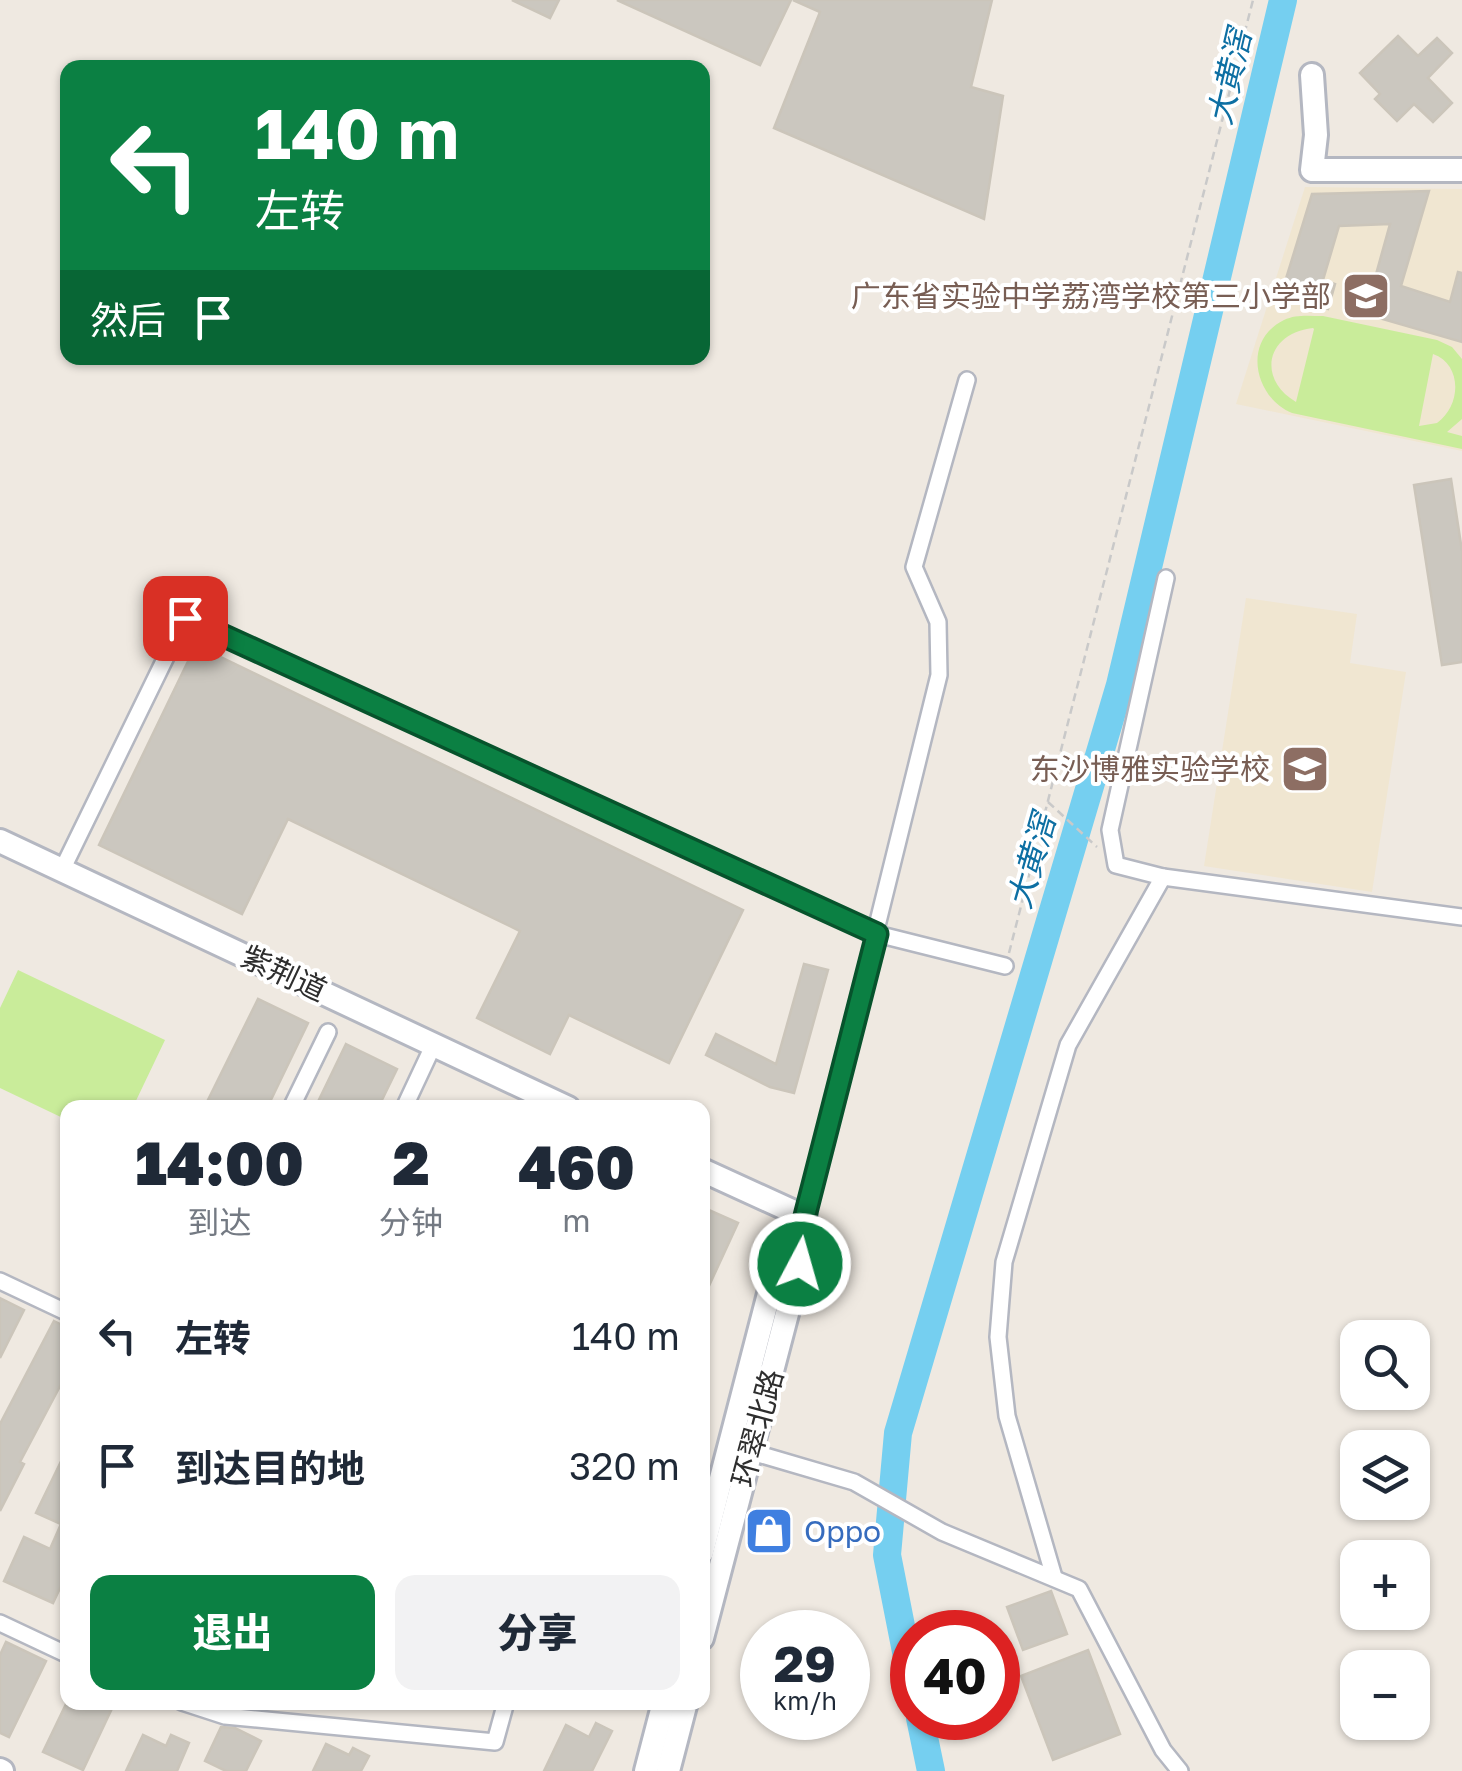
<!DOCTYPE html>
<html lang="zh">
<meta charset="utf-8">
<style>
:root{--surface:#fff;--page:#f2f2f3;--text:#1f2937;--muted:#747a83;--accent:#0b8043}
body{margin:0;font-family:"Golos Text","Noto Sans SC",sans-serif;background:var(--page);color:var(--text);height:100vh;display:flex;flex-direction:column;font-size:38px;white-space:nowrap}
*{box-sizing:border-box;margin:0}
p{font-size:32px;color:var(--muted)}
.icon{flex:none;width:55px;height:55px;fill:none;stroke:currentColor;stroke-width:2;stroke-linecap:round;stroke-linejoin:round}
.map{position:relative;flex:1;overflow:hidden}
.side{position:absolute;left:60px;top:1100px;width:650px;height:610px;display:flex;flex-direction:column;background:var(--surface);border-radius:20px;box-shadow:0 2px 8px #0004}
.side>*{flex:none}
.top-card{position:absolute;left:60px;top:60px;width:650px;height:305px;border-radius:20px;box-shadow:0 2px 8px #0004;background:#0b8043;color:#fff;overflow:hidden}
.buttons{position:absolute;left:1340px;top:1320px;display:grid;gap:20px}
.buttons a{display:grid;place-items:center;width:90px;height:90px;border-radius:20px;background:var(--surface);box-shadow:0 2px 8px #0004;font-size:50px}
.speed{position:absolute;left:740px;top:1610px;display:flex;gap:20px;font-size:50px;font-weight:700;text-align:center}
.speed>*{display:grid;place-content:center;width:130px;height:130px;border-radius:50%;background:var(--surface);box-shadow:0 2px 8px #0004;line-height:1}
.speed small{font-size:25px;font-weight:400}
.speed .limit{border:15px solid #d22;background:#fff;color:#111}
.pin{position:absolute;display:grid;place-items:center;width:85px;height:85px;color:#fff;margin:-42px;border-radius:20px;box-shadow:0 5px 15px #0006}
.me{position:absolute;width:110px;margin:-55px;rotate:6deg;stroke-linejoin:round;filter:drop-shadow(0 0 8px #0008)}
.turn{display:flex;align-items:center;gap:35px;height:210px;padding:0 30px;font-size:45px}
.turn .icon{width:130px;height:130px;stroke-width:2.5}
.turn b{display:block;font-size:70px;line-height:85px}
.then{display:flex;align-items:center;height:95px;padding:0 30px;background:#0003;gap:20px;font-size:38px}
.eta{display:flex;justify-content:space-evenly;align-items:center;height:170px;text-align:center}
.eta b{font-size:60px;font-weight:800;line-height:70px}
.action{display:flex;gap:20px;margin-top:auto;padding:20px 30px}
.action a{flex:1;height:115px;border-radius:20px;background:var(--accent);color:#fff;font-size:40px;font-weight:800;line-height:115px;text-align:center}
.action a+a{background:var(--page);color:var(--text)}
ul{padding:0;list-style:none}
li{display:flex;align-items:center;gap:30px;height:130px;padding:0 30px}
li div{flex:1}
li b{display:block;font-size:38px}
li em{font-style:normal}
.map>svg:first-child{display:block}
.education{fill:#f0e6d1}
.pitch{fill:#c9ec9a;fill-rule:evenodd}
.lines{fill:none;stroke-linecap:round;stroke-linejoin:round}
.river{stroke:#75cff0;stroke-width:28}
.building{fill:#cbc7bf;stroke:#cbc5ba;stroke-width:2.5}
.street-casing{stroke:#b4b7c1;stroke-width:20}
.secondary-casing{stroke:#b4b7c1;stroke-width:28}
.path{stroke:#c9c9c9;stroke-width:2.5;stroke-dasharray:8 5;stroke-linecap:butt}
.street{stroke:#fff;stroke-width:15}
.secondary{stroke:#fff;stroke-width:22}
.route-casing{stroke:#07532c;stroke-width:25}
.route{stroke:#0b8043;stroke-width:18}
.labels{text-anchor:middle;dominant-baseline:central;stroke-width:8;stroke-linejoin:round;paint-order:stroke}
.education-label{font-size:30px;fill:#785e54;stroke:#fff;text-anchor:end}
.street-label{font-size:30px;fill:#2e2e2e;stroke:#fff}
.shop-label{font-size:30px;fill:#366cbe;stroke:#fff;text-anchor:start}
.water-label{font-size:32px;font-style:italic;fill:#0d6fa3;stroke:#fff}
</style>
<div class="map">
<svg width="1462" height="1771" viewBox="0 0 1462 1771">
<rect width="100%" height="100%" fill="#efe9e1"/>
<g class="education">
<path d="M1305 187 1462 189V451L1236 404Z"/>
<path d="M1246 598 1357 614 1350 663 1406 672 1372 892 1204 866Z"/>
</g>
<g class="pitch">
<path d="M1323 316 1437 340 1452 347 1462 359V419L1447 432 1462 436V449L1292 413C1255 398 1241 341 1284 320 1296 314 1310 316 1323 316ZM1313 328 1314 329 1296 402C1256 378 1267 333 1313 328ZM1433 354C1462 364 1462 405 1437 423L1419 426Z"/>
<path d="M18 970 165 1040 133 1107 68 1108 67 1120 0 1088V1008Z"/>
</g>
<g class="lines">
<g class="river">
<path d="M912 1682 887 1555 898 1433 1120 685 1283 0"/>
<path d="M920 1718 931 1771"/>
</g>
</g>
<g class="building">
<path d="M512 0H559L550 18Z"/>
<path d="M617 0H791L760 65Z"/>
<path d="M793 0H992L971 87 1003 96 984 219 774 128 820 12Z"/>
<path d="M1398 36 1418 56 1437 38 1452 53 1428 78 1452 103 1433 122 1414 104 1397 121 1375 99 1380 94 1360 73Z"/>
<path d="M1429 191 1401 286 1450 302 1458 272 1462 273V342L1365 314 1390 224 1339 226 1323 280 1335 284 1328 309 1281 295 1312 194Z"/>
<path d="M1451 479 1462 551V662L1442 665 1414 485Z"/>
<path d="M196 645 743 910 669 1063 569 1015 550 1054 477 1018 520 931 288 819 242 914 99 845Z"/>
<path d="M804 964 828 970 794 1093 770 1087 706 1055 716 1034 776 1064Z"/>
<path d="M258 999 308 1023 267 1108H204Z"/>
<path d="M346 1044 397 1069 378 1108H315Z"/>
<path d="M702 1207 738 1223 702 1301Z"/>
<path d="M0 1298 24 1310 0 1358Z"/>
<path d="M54 1321 68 1328V1371L20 1462 24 1464 0 1511V1424Z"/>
<path d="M68 1447V1571L53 1603 4 1581 24 1537 50 1549 61 1524 36 1513Z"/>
<path d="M1051 1591 1067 1634 1023 1650 1007 1607Z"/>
<path d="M6 1642 46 1661 9 1737 0 1733V1655Z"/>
<path d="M1088 1650 1120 1734 1053 1760 1021 1676Z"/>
<path d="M67 1702H115L83 1770 43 1752Z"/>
<path d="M596 1723 612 1731 592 1771H544L566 1725 589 1737Z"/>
<path d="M221 1727 235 1728 261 1741 246 1771H226L205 1761Z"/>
<path d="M143 1735 166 1746 171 1735 189 1743 177 1771H126Z"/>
<path d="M326 1744 349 1755 353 1748 369 1756 361 1771H313Z"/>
</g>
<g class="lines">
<g class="street-casing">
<g id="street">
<path d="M1166 578 1110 830 1116 865 1163 877 1462 917"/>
<path d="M62 870 185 618 877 934 1005 966"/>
<path d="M291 1108 328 1032"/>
<path d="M404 1108 434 1044"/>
<path d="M805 1217 939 675 938 622 914 567 967 380"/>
<path d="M0 1281 68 1313"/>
<path d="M745 1450 854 1482 942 1532 1079 1589 1163 1750 1180 1771"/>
<path d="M1054 1577 1007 1416 998 1337 1004 1262 1068 1045 1163 877"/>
<path d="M0 1623 68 1655"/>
<path d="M182 1702 225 1716 495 1742 506 1702"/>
</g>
</g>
<g class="secondary-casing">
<g id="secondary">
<path d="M1312 75 1316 135 1312 170H1462"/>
<path d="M0 841 568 1108"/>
<path d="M702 1170 805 1217"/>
<path d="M702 1552 777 1263 801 1224"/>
<path d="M702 1638 800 1264 805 1217"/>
<path d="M0 1770 2 1771"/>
<path d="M646 1771 664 1702"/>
<path d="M668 1771 686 1702"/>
</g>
</g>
<g class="path">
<path d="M1048 802 1097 847"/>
<path d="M1009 953 1253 0"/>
</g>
<use href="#street" class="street"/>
<use href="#secondary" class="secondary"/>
</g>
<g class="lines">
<g class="route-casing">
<path id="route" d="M185 618 877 934 805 1216 800 1264"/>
</g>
<use href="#route" class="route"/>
</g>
<defs>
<g id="school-square" transform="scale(2.5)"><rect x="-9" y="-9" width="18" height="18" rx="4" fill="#8d6e63" stroke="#fff"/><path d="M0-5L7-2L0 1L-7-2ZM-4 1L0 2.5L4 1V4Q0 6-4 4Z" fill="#fff"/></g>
<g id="shop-square" transform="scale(2.5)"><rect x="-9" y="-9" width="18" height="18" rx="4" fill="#3f7fe0" stroke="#fff"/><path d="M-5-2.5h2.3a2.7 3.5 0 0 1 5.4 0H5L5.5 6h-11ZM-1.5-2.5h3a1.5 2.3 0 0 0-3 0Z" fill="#fff"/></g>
</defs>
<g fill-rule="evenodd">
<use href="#school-square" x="1366" y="296"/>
<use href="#school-square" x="1305" y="769"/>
<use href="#shop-square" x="769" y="1531"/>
</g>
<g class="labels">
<g class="education-label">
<text x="1331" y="296">广东省实验中学荔湾学校第三小学部</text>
<text x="1270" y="769">东沙博雅实验学校</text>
</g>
<g class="street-label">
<text transform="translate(284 973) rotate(25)">紫荆道</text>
<text transform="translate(757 1428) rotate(-75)">环翠北路</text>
</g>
<g class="shop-label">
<text x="804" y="1531">Oppo</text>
</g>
<g class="water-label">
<text transform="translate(1229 77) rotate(-77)">大黄滘</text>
<text transform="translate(1031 861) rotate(-74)">大黄滘</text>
</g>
</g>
</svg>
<div class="buttons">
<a><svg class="icon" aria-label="search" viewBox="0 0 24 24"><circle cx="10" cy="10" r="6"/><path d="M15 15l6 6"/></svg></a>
<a><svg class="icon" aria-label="layers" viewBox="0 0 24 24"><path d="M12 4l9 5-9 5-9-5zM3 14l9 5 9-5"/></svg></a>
<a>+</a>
<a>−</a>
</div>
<div class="speed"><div>29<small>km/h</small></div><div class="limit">40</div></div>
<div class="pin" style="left:185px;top:618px;background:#d93025"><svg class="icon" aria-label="arrive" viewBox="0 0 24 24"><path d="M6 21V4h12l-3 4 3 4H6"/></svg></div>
<svg class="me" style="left:800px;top:1264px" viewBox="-20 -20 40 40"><circle r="17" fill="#0b8043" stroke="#fff" stroke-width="3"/><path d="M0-11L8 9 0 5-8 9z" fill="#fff"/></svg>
<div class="top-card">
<div class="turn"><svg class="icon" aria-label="left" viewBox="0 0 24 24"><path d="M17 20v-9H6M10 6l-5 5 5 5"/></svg><div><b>140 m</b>左转</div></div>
<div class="then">然后<svg class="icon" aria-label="arrive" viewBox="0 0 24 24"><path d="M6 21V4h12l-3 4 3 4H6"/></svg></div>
</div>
<section class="side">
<div class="eta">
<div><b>14:00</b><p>到达</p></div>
<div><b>2</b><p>分钟</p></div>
<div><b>460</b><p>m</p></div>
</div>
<ul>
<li><svg class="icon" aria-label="left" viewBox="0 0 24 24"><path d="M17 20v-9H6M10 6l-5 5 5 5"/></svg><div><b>左转</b></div><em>140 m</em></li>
<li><svg class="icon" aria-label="arrive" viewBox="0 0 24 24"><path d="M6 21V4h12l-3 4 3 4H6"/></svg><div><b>到达目的地</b></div><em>320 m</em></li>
</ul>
<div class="action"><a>退出</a><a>分享</a></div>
</section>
</div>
